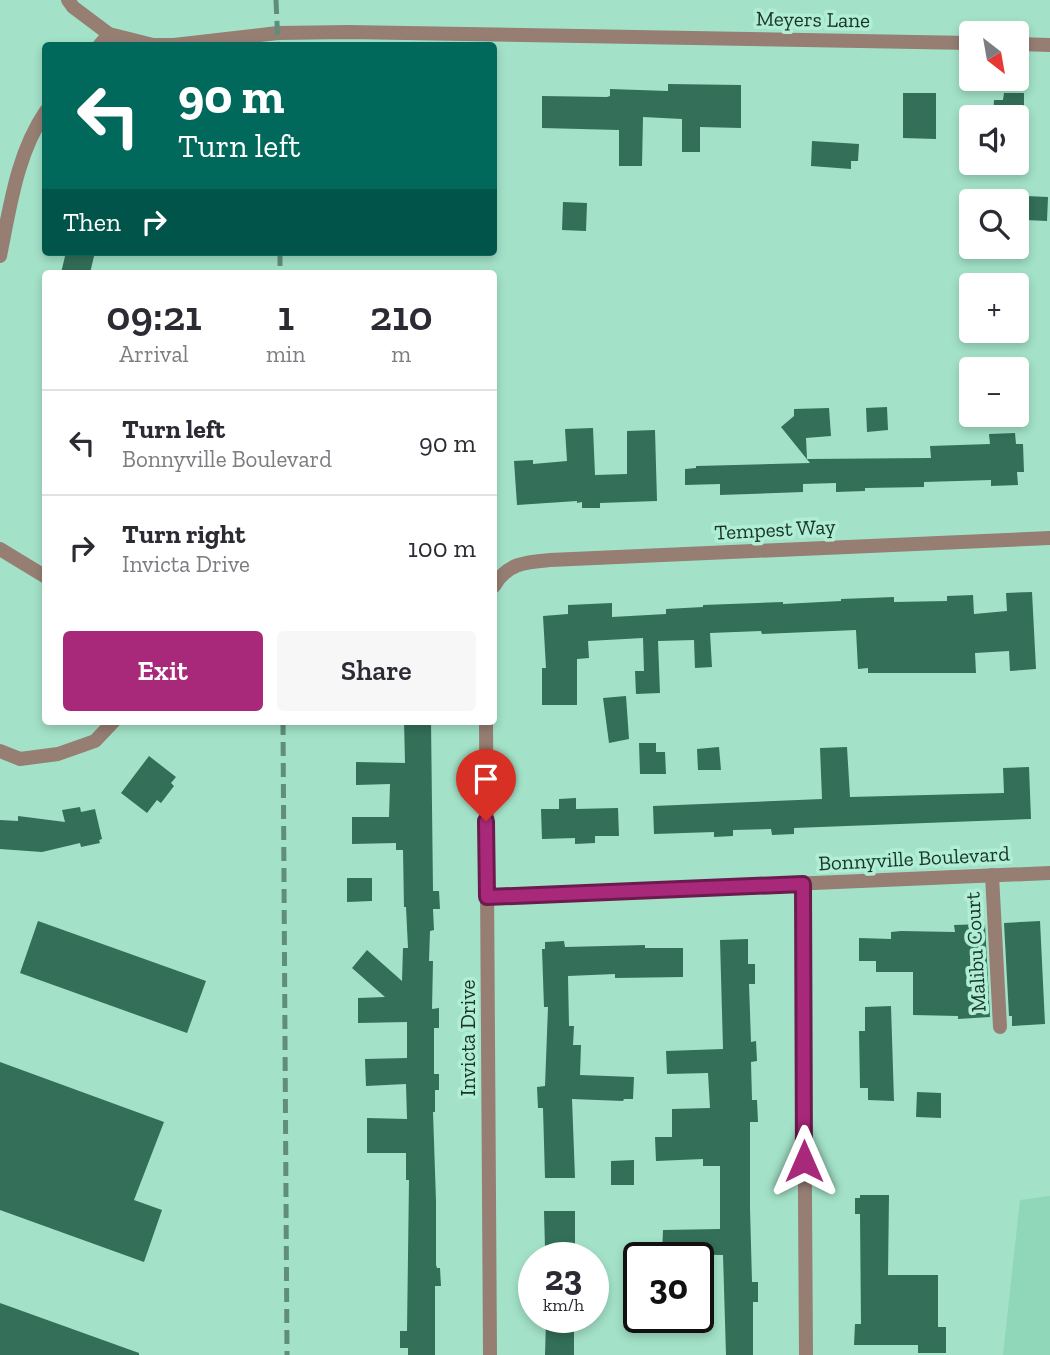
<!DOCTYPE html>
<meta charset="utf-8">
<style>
:root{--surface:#fff;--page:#f7f7f7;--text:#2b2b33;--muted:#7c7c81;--line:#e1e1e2;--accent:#a82979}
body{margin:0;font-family:"Zilla Slab",serif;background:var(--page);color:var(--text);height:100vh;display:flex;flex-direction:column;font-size:26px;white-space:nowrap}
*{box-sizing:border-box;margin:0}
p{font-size:23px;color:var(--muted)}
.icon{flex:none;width:38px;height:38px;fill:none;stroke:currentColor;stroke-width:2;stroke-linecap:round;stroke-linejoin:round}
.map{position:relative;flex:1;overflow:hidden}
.drawer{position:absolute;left:42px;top:270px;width:455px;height:455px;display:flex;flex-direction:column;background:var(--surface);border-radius:7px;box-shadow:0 4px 10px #0003}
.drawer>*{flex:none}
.hud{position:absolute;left:42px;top:42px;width:455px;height:214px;border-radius:7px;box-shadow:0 4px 10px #0003;background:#00695c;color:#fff;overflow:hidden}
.needle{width:46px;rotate:149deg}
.buttons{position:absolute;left:959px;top:21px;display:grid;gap:14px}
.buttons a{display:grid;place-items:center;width:70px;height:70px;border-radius:7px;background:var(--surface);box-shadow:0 4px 10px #0003;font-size:35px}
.speed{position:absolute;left:518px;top:1242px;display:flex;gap:14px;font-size:35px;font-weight:700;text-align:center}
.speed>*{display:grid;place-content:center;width:91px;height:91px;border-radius:50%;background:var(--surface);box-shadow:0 4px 10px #0003;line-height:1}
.speed small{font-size:18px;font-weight:400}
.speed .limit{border:4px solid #111;border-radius:10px;background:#fff;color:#111}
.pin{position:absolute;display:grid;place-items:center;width:60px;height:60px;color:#fff;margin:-72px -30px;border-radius:50% 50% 50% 0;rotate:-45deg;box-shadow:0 0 7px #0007}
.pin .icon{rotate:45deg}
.me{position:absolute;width:77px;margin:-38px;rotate:0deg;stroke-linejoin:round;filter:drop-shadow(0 0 5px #0008)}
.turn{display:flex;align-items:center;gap:24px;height:147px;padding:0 21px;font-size:32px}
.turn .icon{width:91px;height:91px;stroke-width:2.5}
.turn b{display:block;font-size:49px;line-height:60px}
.then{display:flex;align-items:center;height:66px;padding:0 21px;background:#0003;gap:14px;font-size:26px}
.eta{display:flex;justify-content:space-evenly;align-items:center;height:119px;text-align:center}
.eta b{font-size:42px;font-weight:600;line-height:49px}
.action{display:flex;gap:14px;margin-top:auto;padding:14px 21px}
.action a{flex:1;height:80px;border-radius:7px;background:var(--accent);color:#fff;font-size:28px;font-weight:600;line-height:80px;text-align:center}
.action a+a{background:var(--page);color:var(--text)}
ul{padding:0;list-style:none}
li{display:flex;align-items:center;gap:21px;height:105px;padding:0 21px;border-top:2px solid var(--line)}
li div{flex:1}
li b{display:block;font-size:26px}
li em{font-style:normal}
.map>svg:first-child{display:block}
.built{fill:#90d6b9}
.building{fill:#336f59}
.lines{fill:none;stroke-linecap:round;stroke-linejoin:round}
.street{stroke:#967e73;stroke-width:14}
.rail{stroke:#618e7c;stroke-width:5;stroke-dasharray:14 7;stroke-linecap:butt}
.route-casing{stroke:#6d1b4f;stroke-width:18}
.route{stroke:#a82979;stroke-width:12}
.labels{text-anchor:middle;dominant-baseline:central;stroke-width:7;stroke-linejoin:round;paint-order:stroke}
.street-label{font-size:21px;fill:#1b342a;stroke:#b0efd5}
</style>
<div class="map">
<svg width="1050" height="1355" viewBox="0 0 1050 1355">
<rect width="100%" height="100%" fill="#a3e2c8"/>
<path class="built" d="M1050 1196V1355H1003L1020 1200Z"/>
<g class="building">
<path d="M668 84 741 85V128L700 127V152H682V119L643 117 642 166H619V130L542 128V96L607 97 610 96V89L668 91Z"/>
<path d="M903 93H936V139L903 138Z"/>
<path d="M1004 93H1024V117H993L994 100H1003Z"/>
<path d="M812 141 859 144 858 161H851V169L811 166Z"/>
<path d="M1026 196 1048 197 1047 221 1025 220Z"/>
<path d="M563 202 587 203 586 231 562 230Z"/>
<path d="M66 252H95L90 273H61Z"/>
<path d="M887 407 888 430 867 432 866 408Z"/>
<path d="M829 408 831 436 806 438 807 459 931 458 930 446 990 444 989 434 1015 433 1016 444H1023L1024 472H1017L1018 485 991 486V480L924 482V487L865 488V491L836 492V483L803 484V492L720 495V484L685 485V469L696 468V466L810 463 781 427 794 416V409Z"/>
<path d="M593 428 595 475 627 474V431L655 430 657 501 600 503V508H582V502L577 503V501L517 505 514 461 533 460V464L567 461 565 429Z"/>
<path d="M1032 592 1036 669 1010 671 1009 651 975 653 976 673H868V668L858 669 856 630 762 634 761 631 710 633 712 667 695 668 694 640 658 641 660 693 636 694 635 671H644L643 638 588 641 589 658 577 659V705H542V668H546L543 616 568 614V605L612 603V617L666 614V609L703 607V605L783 602V604L841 601V599L894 597V602L947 601V596L973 595 974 614 1007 611 1006 593Z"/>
<path d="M626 696 629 739 609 743 603 698Z"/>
<path d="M404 721H431L433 891H439L440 909H433L434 930 430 931 429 961H433L432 1009 439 1008V1028H434V1074H439V1090H435V1112H433L436 1201V1265L437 1268H440L441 1286H435V1355H408V1348H400V1331H407L409 1180H406V1153H367V1118L407 1119 406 1084 366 1086 365 1059 407 1058V1022L358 1023V998L385 997 352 968 367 950 402 981 403 948H408L406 907H404L403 850H396V843L352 844V817H389L390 784 356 785V762L405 763Z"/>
<path d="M639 743H656V752H665L666 774H640Z"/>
<path d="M719 747 721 770H698L697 749Z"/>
<path d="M847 747 850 797 1004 793 1003 768 1029 767 1031 819 794 828V834L772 835 771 829 733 830V836L714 837V832L654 834 653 806 822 799 820 748Z"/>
<path d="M149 756 176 777 171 783 174 786 161 803 157 800 147 813 121 793Z"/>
<path d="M576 798V809L618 808 619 836H595V843L575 844V838L542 839 541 809H559V799Z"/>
<path d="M80 807 81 812 95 809 102 839 99 840 100 843 81 847 80 843 42 852 0 849V820L18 821V816L65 822 62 810Z"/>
<path d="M347 878H372V901L347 902Z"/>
<path d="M38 921 206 981 187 1033 20 973Z"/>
<path d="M1040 921 1045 1024 1012 1026V1016H1009L1004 923Z"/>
<path d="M985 924 990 1017 958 1019V1016L913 1015V972H876V961H859V938L891 939V932L901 931 955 932 954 925Z"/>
<path d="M748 939V964H755V984H749L751 1042 756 1041 757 1061 751 1062 752 1100H757L758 1122H750V1208L752 1282H758V1302H753V1355H726L723 1255 662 1254 663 1230 720 1229V1166H703V1159L656 1161 655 1137H672V1109L710 1108 708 1073 667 1074 666 1051 723 1049 720 940Z"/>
<path d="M564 941 565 947 645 945V948H683V977L615 978V974L568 976 569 1026H574L573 1045H581L580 1075 634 1077 633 1099H624L623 1101 572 1099 575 1178H545L543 1108H538L537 1087 545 1086 548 1007H544L542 949H545V942Z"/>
<path d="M891 1006 894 1101 868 1100V1088H860L859 1031H865V1007Z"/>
<path d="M0 1062 164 1122 134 1200 162 1210 144 1262 0 1210Z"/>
<path d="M917 1092 941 1093V1118L916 1117Z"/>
<path d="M634 1160V1185H611V1161Z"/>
<path d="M860 1195H889L888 1275H938V1327H946V1353H918V1345H854L855 1324H861L860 1214H855V1198H860Z"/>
<path d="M544 1211H575V1248H545Z"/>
<path d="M0 1303 139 1353V1355H0Z"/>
<path d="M546 1321H574V1355H545Z"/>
</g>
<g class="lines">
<g class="street">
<path d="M68 0 73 7 109 34 153 45H174L278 33 348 32 971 43"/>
<path d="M1017 44 1050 45"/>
<path d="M99 46 109 34"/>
<path d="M0 256C10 207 17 153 46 111"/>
<path d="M0 549 46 577"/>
<path d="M494 586C507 563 526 562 550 560L1050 538"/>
<path d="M486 721 490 1355"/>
<path d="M0 751 20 759 58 754 95 741 114 721"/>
<path d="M992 875 1000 1027"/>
<path d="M803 884 806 1355"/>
<path d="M487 897 1050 873"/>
</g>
<g class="rail">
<path d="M276 0 278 46"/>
<path d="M280 252V273"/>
<path d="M283 721 287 1355"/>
</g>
</g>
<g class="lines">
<g class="route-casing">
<path id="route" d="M486 821 487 897 803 884 804 1161"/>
</g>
<use href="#route" class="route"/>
</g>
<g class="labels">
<g class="street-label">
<text transform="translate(813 19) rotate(1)">Meyers Lane</text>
<text transform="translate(775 529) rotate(-3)">Tempest Way</text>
<text transform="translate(914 858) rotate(-3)">Bonnyville Boulevard</text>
<text transform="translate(975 952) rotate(-93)">Malibu Court</text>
<text transform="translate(467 1038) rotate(-90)">Invicta Drive</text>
</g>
</g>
</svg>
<div class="buttons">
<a><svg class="needle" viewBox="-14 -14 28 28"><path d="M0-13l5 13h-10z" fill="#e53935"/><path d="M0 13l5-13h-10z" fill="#7c7c81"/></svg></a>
<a><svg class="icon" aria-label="sound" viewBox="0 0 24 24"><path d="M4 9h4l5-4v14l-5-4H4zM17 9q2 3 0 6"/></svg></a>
<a><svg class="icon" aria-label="search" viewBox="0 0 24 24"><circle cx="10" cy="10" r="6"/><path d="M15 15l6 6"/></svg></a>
<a>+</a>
<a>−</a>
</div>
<div class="speed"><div>23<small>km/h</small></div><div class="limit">30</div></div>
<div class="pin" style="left:486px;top:821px;background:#d93025"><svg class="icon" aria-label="arrive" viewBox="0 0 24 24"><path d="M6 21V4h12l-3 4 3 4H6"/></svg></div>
<svg class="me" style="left:804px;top:1161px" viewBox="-20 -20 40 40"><path d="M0-17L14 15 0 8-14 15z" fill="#a82979" stroke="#fff" stroke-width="4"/></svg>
<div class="hud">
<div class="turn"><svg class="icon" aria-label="left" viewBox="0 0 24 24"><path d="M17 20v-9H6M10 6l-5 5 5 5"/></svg><div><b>90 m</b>Turn left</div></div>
<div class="then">Then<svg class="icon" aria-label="right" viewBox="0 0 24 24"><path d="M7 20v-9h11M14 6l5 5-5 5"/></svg></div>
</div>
<section class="drawer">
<div class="eta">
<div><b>09:21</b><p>Arrival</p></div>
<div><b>1</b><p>min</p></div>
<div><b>210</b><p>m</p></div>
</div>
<ul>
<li><svg class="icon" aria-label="left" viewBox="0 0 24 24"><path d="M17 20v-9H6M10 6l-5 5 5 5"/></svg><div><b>Turn left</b><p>Bonnyville Boulevard</p></div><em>90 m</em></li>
<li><svg class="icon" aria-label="right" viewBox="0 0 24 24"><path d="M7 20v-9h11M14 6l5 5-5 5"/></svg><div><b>Turn right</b><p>Invicta Drive</p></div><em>100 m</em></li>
</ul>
<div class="action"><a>Exit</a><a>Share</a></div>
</section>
</div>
